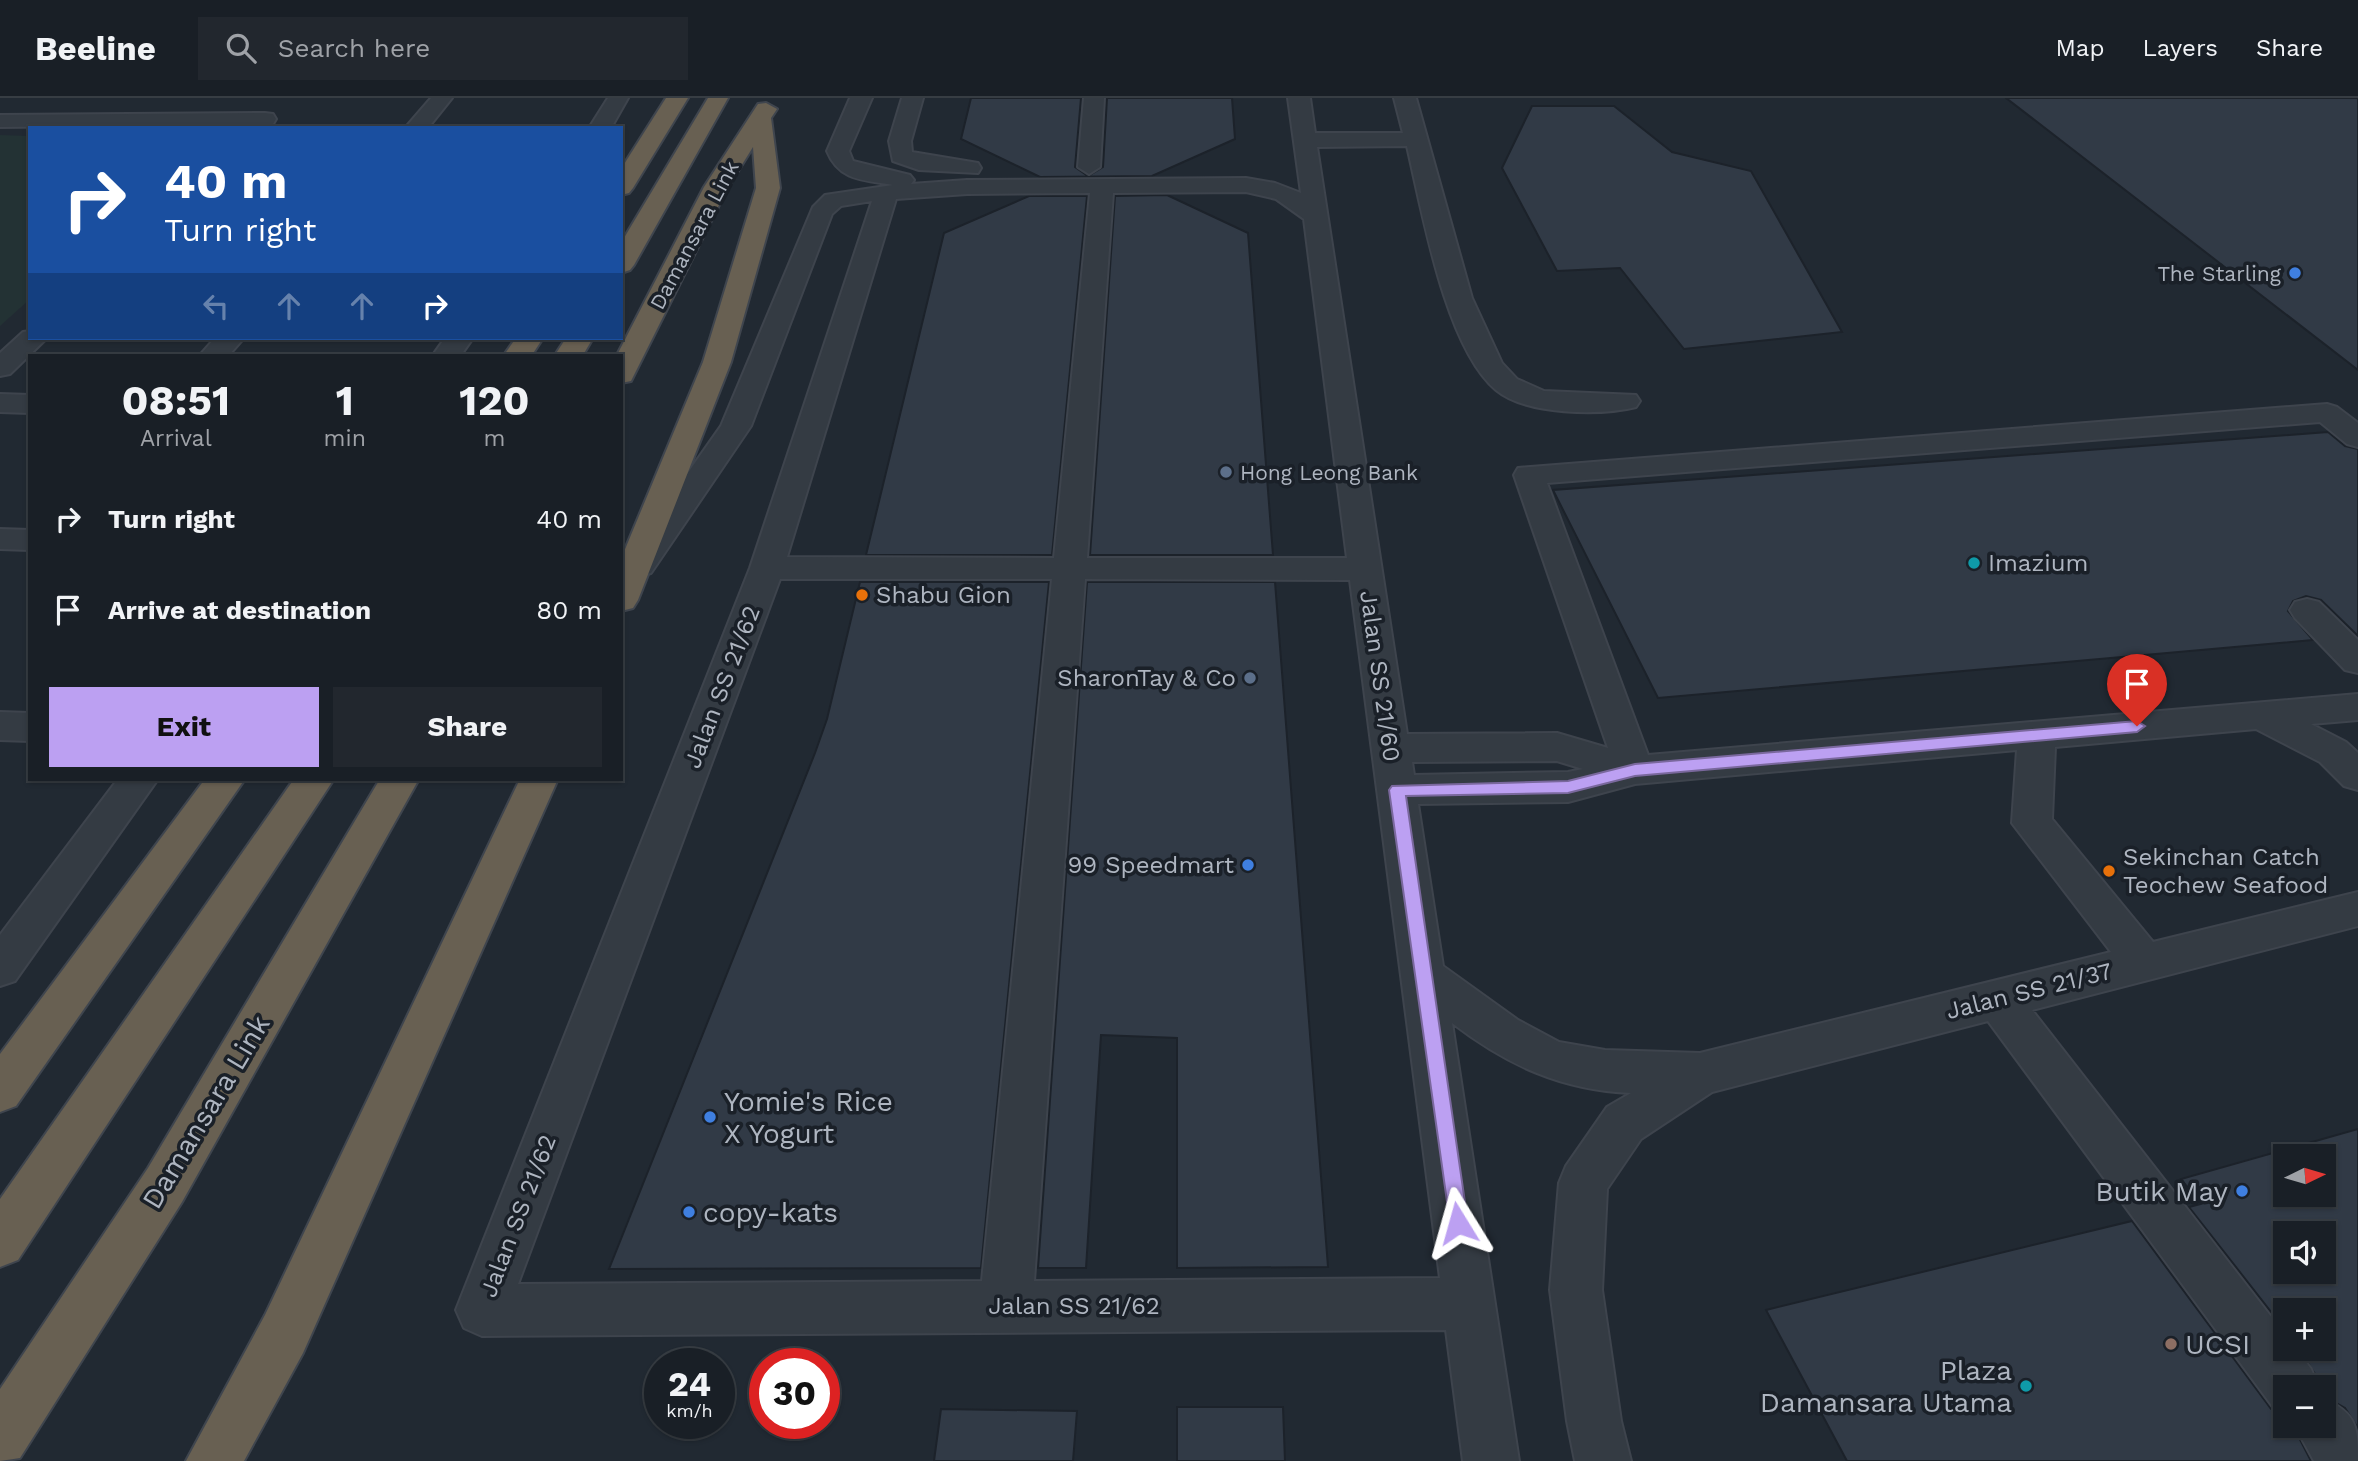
<!DOCTYPE html>
<meta charset="utf-8">
<style>
:root{--surface:#191f26;--page:#22272e;--text:#f1f3f6;--muted:#9fa2a7;--line:#373d43;--accent:#bca0f2}
body{margin:0;font-family:"Work Sans",sans-serif;background:var(--page);color:var(--text);height:100vh;display:flex;flex-direction:column;font-size:26px;white-space:nowrap}
*{box-sizing:border-box;margin:0}
p{font-size:23px;color:var(--muted)}
.icon{flex:none;width:38px;height:38px;fill:none;stroke:currentColor;stroke-width:2;stroke-linecap:round;stroke-linejoin:round}
.map{position:relative;flex:1;overflow:hidden}
.side{position:absolute;left:28px;top:256px;width:595px;height:427px;display:flex;flex-direction:column;background:var(--surface);border-radius:0px;box-shadow:0 2px 5px #0004,0 0 0 2px var(--line)}
.side>*{flex:none}
.banner{position:absolute;left:28px;top:28px;width:595px;height:214px;border-radius:0px;box-shadow:0 2px 5px #0004,0 0 0 2px var(--line);background:#1a4fa0;color:#fff;overflow:hidden}
.needle{width:46px;rotate:85deg}
.tools{position:absolute;left:2273px;top:1046px;display:grid;gap:14px}
.tools a{display:grid;place-items:center;width:63px;height:63px;border-radius:0px;background:var(--surface);box-shadow:0 2px 5px #0004,0 0 0 2px var(--line);font-size:35px}
.speed{position:absolute;left:644px;top:1250px;display:flex;gap:14px;font-size:35px;font-weight:700;text-align:center}
.speed>*{display:grid;place-content:center;width:91px;height:91px;border-radius:50%;background:var(--surface);box-shadow:0 2px 5px #0004,0 0 0 2px var(--line);line-height:1}
.speed small{font-size:18px;font-weight:400}
.speed .limit{border:10px solid #d22;background:#fff;color:#111}
.pin{position:absolute;display:grid;place-items:center;width:60px;height:60px;color:#fff;margin:-72px -30px;border-radius:50% 50% 50% 0;rotate:-45deg;box-shadow:0 0 7px #0007}
.pin .icon{rotate:45deg}
.me{position:absolute;width:77px;margin:-38px;rotate:352deg;stroke-linejoin:round;filter:drop-shadow(0 0 5px #0008)}
.turn{display:flex;align-items:center;gap:24px;height:147px;padding:0 21px;font-size:32px}
.turn .icon{width:91px;height:91px;stroke-width:2.5}
.turn b{display:block;font-size:49px;line-height:60px}
.lanes{display:flex;align-items:center;height:66px;padding:0 21px;background:#0003;justify-content:center;gap:35px;direction:ltr}
.lanes .off{opacity:.35}
.eta{display:flex;justify-content:space-evenly;align-items:center;height:119px;text-align:center}
.eta b{font-size:42px;font-weight:700;line-height:49px}
.button{display:flex;gap:14px;margin-top:auto;padding:14px 21px}
.button a{flex:1;height:80px;border-radius:0px;background:var(--accent);color:#111;font-size:28px;font-weight:700;line-height:80px;text-align:center}
.button a+a{background:var(--page);color:var(--text)}
ul{padding:0;list-style:none}
li{display:flex;align-items:center;gap:21px;height:91px;padding:0 21px}
li div{flex:1}
li b{display:block;font-size:26px}
li em{font-style:normal}
header{display:flex;align-items:center;gap:42px;box-sizing:border-box;height:98px;padding:0 35px;background:var(--surface);border-bottom:2px solid var(--line)}
header strong{font-size:33px}
nav{display:flex;gap:38px;margin-inline-start:auto;font-size:24px}
.search{width:490px;height:63px;background:var(--page);display:flex;align-items:center;gap:18px;box-sizing:border-box;padding:0 24px;border-radius:0px;color:var(--muted);font-size:26px}
.map>svg:first-child{display:block}
.green{fill:#233234}
.building{fill:#313a46;stroke:#1c222a;stroke-width:2;fill-rule:evenodd}
.lines{fill:none;stroke-linecap:round;stroke-linejoin:round}
.minor-casing{stroke:#3e444d;stroke-width:4}
.highway-casing{stroke:#3f454e;stroke-width:4}
.minor{fill:#343b43;fill-rule:evenodd}
.highway{fill:#686052;fill-rule:evenodd}
.route{fill:#bca0f2;stroke:#7a689d;stroke-width:2}
.shop-dot{fill:#3f7fe0;stroke:#1a2028;stroke-width:2.5}
.service-dot{fill:#5c6f8a;stroke:#1a2028;stroke-width:2.5}
.culture-dot{fill:#0f9aa8;stroke:#1a2028;stroke-width:2.5}
.food-dot{fill:#e8710a;stroke:#1a2028;stroke-width:2.5}
.education-dot{fill:#8d6e63;stroke:#1a2028;stroke-width:2.5}
.labels{text-anchor:middle;dominant-baseline:central;stroke-width:7;stroke-linejoin:round;paint-order:stroke}
.far-street-label{font-size:21px;fill:#aeb5c0;stroke:#1a2028}
.far-poi-label{font-size:21px;fill:#aeb5c0;stroke:#1a2028;text-anchor:end}
.poi-label{font-size:24px;fill:#aeb5c0;stroke:#1a2028;text-anchor:start}
.street-label{font-size:24px;fill:#aeb5c0;stroke:#1a2028}
.near-poi-label{font-size:28px;fill:#aeb5c0;stroke:#1a2028;text-anchor:start}
.near-street-label{font-size:28px;fill:#aeb5c0;stroke:#1a2028}
</style>
<header>
<strong>Beeline</strong>
<div class="search"><svg class="icon" aria-label="search" viewBox="0 0 24 24"><circle cx="10" cy="10" r="6"/><path d="M15 15l6 6"/></svg>Search here</div>
<nav><a>Map</a><a>Layers</a><a>Share</a></nav>
</header>
<div class="map">
<svg width="2358" height="1363" viewBox="0 0 2358 1363">
<rect width="100%" height="100%" fill="#212932"/>
<path class="green" d="M0 37 30 38V201L0 228Z"/>
<g class="building">
<path d="M971 0H1081L1075 69 1088 78 1103 69 1107 0H1232L1235 41 1152 78 1040 79 961 41Z"/>
<path d="M2006 0H2358V272Z"/>
<path d="M1532 8H1614L1672 54 1751 73 1842 234 1684 251 1620 170 1557 173 1502 70Z"/>
<path d="M1167 97 1248 135 1273 457H1090L1115 98Z"/>
<path d="M1029 98H1087L1052 457H866L944 135Z"/>
<path d="M2328 334 2345 348 2358 351V538L2321 502 2306 498 2293 503 2288 513 2313 542 1658 600 1553 392Z"/>
<path d="M860 484H1049L981 1170 609 1171 815 655 827 621Z"/>
<path d="M1087 484H1275L1328 1169 1177 1170V940L1101 937 1086 1170H1038Z"/>
<path d="M2358 1031V1330L2345 1310 2324 1298V1290L2299 1251H2324V1213H2286V1233L2189 1109 2201 1106 2181 1081ZM2286 1059H2324V1097H2286ZM2286 1136H2324V1174H2286Z"/>
<path d="M2132 1123 2271 1311 2286 1316V1328H2293L2311 1363H1847L1766 1212Z"/>
<path d="M1177 1309H1283L1285 1363H1177Z"/>
<path d="M941 1311 1077 1313 1073 1363H934Z"/>
</g>
<g class="lines">
<g class="minor-casing">
<g id="minor">
<path d="M431 0H452L428 30H405Z"/>
<path d="M608 0H628L611 30H589Z"/>
<path d="M850 0H872L849 53 853 63 910 77 914 82 911 86 967 82 1246 80 1275 85 1301 95 1288 0H1310L1315 35H1403L1394 0H1416L1472 200 1502 265 1517 281 1544 293 1636 297 1640 303 1636 309C1600 318 1526 317 1496 292 1445 249 1422 112 1407 48L1317 49 1407 636 1557 635 1608 650 1514 377 1518 370 2327 306 2337 309 2358 325V349L2347 346 2320 324 1547 385 1648 657 2358 596V622L2311 626 2346 644 2358 655V692L2344 688 2320 664 2256 631 2055 649 2052 721 2153 844 2358 794V828L2032 912 2286 1238V1251H2296L2311 1271 2319 1290H2286V1314L2273 1309 1988 923 1712 994 1641 1041 1607 1091 1602 1192 1621 1323 1631 1363H1575L1567 1323 1550 1192 1559 1085 1566 1068 1607 1009 1631 995C1561 992 1507 967 1452 925L1519 1363H1463L1446 1232 482 1238 464 1230 456 1212 750 470 872 103 841 108 832 116 751 328 651 475 639 478 627 475 623 467 721 328 813 109 825 97 893 87C864 82 839 83 827 53ZM1246 94 1276 101 1304 121 1347 460H1087L1113 95ZM1090 95 1054 460 787 459 896 101 967 96ZM780 481H1052L982 1183 518 1186ZM1085 481 1350 482 1440 1180 1034 1183ZM2017 652 2012 725 2111 854 1700 955 1605 952 1559 944 1518 922 1443 868 1418 706 1568 704 1635 686ZM1557 663 1583 671 1568 674 1414 677 1412 664Z"/>
<path d="M902 0H923L911 43 912 54 978 65 981 70 978 75 919 72 893 63 889 43Z"/>
<path d="M1084 0H1104L1100 69 1089 76 1078 69Z"/>
<path d="M265 15 273 16 276 21 273 26 0 29V17Z"/>
<path d="M30 233V240H47L10 276 0 278V255L23 234Z"/>
<path d="M215 240H244L229 257H200Z"/>
<path d="M445 240H473L461 257H433Z"/>
<path d="M0 296 30 297V315L0 314Z"/>
<path d="M0 431 30 432V452L0 451Z"/>
<path d="M2307 501 2319 504 2358 542V575L2345 572 2295 520 2290 512 2295 504Z"/>
<path d="M0 614 30 615V643L0 642Z"/>
<path d="M118 681H158L15 883 0 888V837Z"/>
<path d="M2324 1301C2357 1315 2358 1330 2358 1363H2314L2295 1328H2324Z"/>
</g>
</g>
<g class="highway-casing">
<g id="highway">
<path d="M666 0H688L633 90 629 95 621 97V71Z"/>
<path d="M708 0H728L634 167 630 172 621 175V145Z"/>
<path d="M766 5 777 11 771 20 780 90 731 264 638 502 633 510 621 513V461L703 264 756 90 753 49 728 89 631 283 621 285V257H617L704 89 758 6Z"/>
<path d="M516 240H543L532 257H504Z"/>
<path d="M566 240H593L583 257H555Z"/>
<path d="M205 681H245L16 1008 0 1014V956Z"/>
<path d="M294 681H334L18 1162 0 1169V1101Z"/>
<path d="M380 681H419L182 1104 20 1360 0 1363V1291L148 1070Z"/>
<path d="M520 681H558L303 1255 244 1363H186L265 1217Z"/>
</g>
</g>
<use href="#minor" class="minor"/>
<use href="#highway" class="highway"/>
</g>
<path class="route" d="M2137 623 2145 628 2137 634 1635 678 1568 695 1406 698 1468 1125 1465 1132 1458 1135 1451 1132 1389 692 1392 688 1568 683 1635 666Z"/>
<g class="shop-dot">
<circle cx="2295" cy="175" r="7"/>
<circle cx="1248" cy="767" r="7"/>
<circle cx="710" cy="1019" r="7"/>
<circle cx="2242" cy="1093" r="7"/>
<circle cx="689" cy="1114" r="7"/>
</g>
<g class="service-dot">
<circle cx="1226" cy="374" r="7"/>
<circle cx="1250" cy="580" r="7"/>
</g>
<g class="culture-dot">
<circle cx="1974" cy="465" r="7"/>
<circle cx="2026" cy="1288" r="7"/>
</g>
<g class="food-dot">
<circle cx="862" cy="497" r="7"/>
<circle cx="2109" cy="773" r="7"/>
</g>
<circle class="education-dot" cx="2171" cy="1246" r="7"/>
<g class="labels">
<g class="far-street-label">
<text transform="translate(694 137) rotate(-62)">Damansara Link</text>
</g>
<g class="far-poi-label">
<text x="2281" y="175">The Starling</text>
<text x="1240" y="374" text-anchor="start">Hong Leong Bank</text>
</g>
<g class="poi-label">
<text x="1988" y="465">Imazium</text>
<text x="876" y="497">Shabu Gion</text>
<text x="1236" y="580" text-anchor="end">SharonTay &amp; Co</text>
<text x="2123" y="759">Sekinchan Catch<tspan x="2123" dy="28">Teochew Seafood</tspan></text>
<text x="1234" y="767" text-anchor="end">99 Speedmart</text>
</g>
<g class="street-label">
<text transform="translate(1380 578) rotate(82)">Jalan SS 21/60</text>
<text transform="translate(722 589) rotate(-69)">Jalan SS 21/62</text>
<text transform="translate(2029 893) rotate(-14)">Jalan SS 21/37</text>
<text transform="translate(518 1118) rotate(-69)">Jalan SS 21/62</text>
<text x="1074" y="1208">Jalan SS 21/62</text>
</g>
<g class="near-poi-label">
<text x="724" y="1003">Yomie's Rice<tspan x="724" dy="32">X Yogurt</tspan></text>
<text x="2228" y="1093" text-anchor="end">Butik May</text>
<text x="703" y="1114">copy-kats</text>
<text x="2185" y="1246">UCSI</text>
<text x="2012" y="1272" text-anchor="end">Plaza<tspan x="2012" dy="32">Damansara Utama</tspan></text>
</g>
<g class="near-street-label">
<text transform="translate(206 1014) rotate(-59)">Damansara Link</text>
</g>
</g>
</svg>
<div class="tools">
<a><svg class="needle" viewBox="-14 -14 28 28"><path d="M0-13l5 13h-10z" fill="#e53935"/><path d="M0 13l5-13h-10z" fill="#9fa2a7"/></svg></a>
<a><svg class="icon" aria-label="sound" viewBox="0 0 24 24"><path d="M4 9h4l5-4v14l-5-4H4zM17 9q2 3 0 6"/></svg></a>
<a>+</a>
<a>−</a>
</div>
<div class="speed"><div>24<small>km/h</small></div><div class="limit">30</div></div>
<div class="pin" style="left:2137px;top:628px;background:#d93025"><svg class="icon" aria-label="arrive" viewBox="0 0 24 24"><path d="M6 21V4h12l-3 4 3 4H6"/></svg></div>
<svg class="me" style="left:1458px;top:1125px" viewBox="-20 -20 40 40"><path d="M0-17L14 15 0 8-14 15z" fill="#bca0f2" stroke="#fff" stroke-width="4"/></svg>
<div class="banner">
<div class="turn"><svg class="icon" aria-label="right" viewBox="0 0 24 24"><path d="M7 20v-9h11M14 6l5 5-5 5"/></svg><div><b>40 m</b>Turn right</div></div>
<div class="lanes"><svg class="icon off" aria-label="left" viewBox="0 0 24 24"><path d="M17 20v-9H6M10 6l-5 5 5 5"/></svg><svg class="icon off" aria-label="ahead" viewBox="0 0 24 24"><path d="M12 20V5M6 11l6-6 6 6"/></svg><svg class="icon off" aria-label="ahead" viewBox="0 0 24 24"><path d="M12 20V5M6 11l6-6 6 6"/></svg><svg class="icon" aria-label="right" viewBox="0 0 24 24"><path d="M7 20v-9h11M14 6l5 5-5 5"/></svg></div>
</div>
<section class="side">
<div class="eta">
<div><b>08:51</b><p>Arrival</p></div>
<div><b>1</b><p>min</p></div>
<div><b>120</b><p>m</p></div>
</div>
<ul>
<li><svg class="icon" aria-label="right" viewBox="0 0 24 24"><path d="M7 20v-9h11M14 6l5 5-5 5"/></svg><div><b>Turn right</b></div><em>40 m</em></li>
<li><svg class="icon" aria-label="arrive" viewBox="0 0 24 24"><path d="M6 21V4h12l-3 4 3 4H6"/></svg><div><b>Arrive at destination</b></div><em>80 m</em></li>
</ul>
<div class="button"><a>Exit</a><a>Share</a></div>
</section>
</div>
